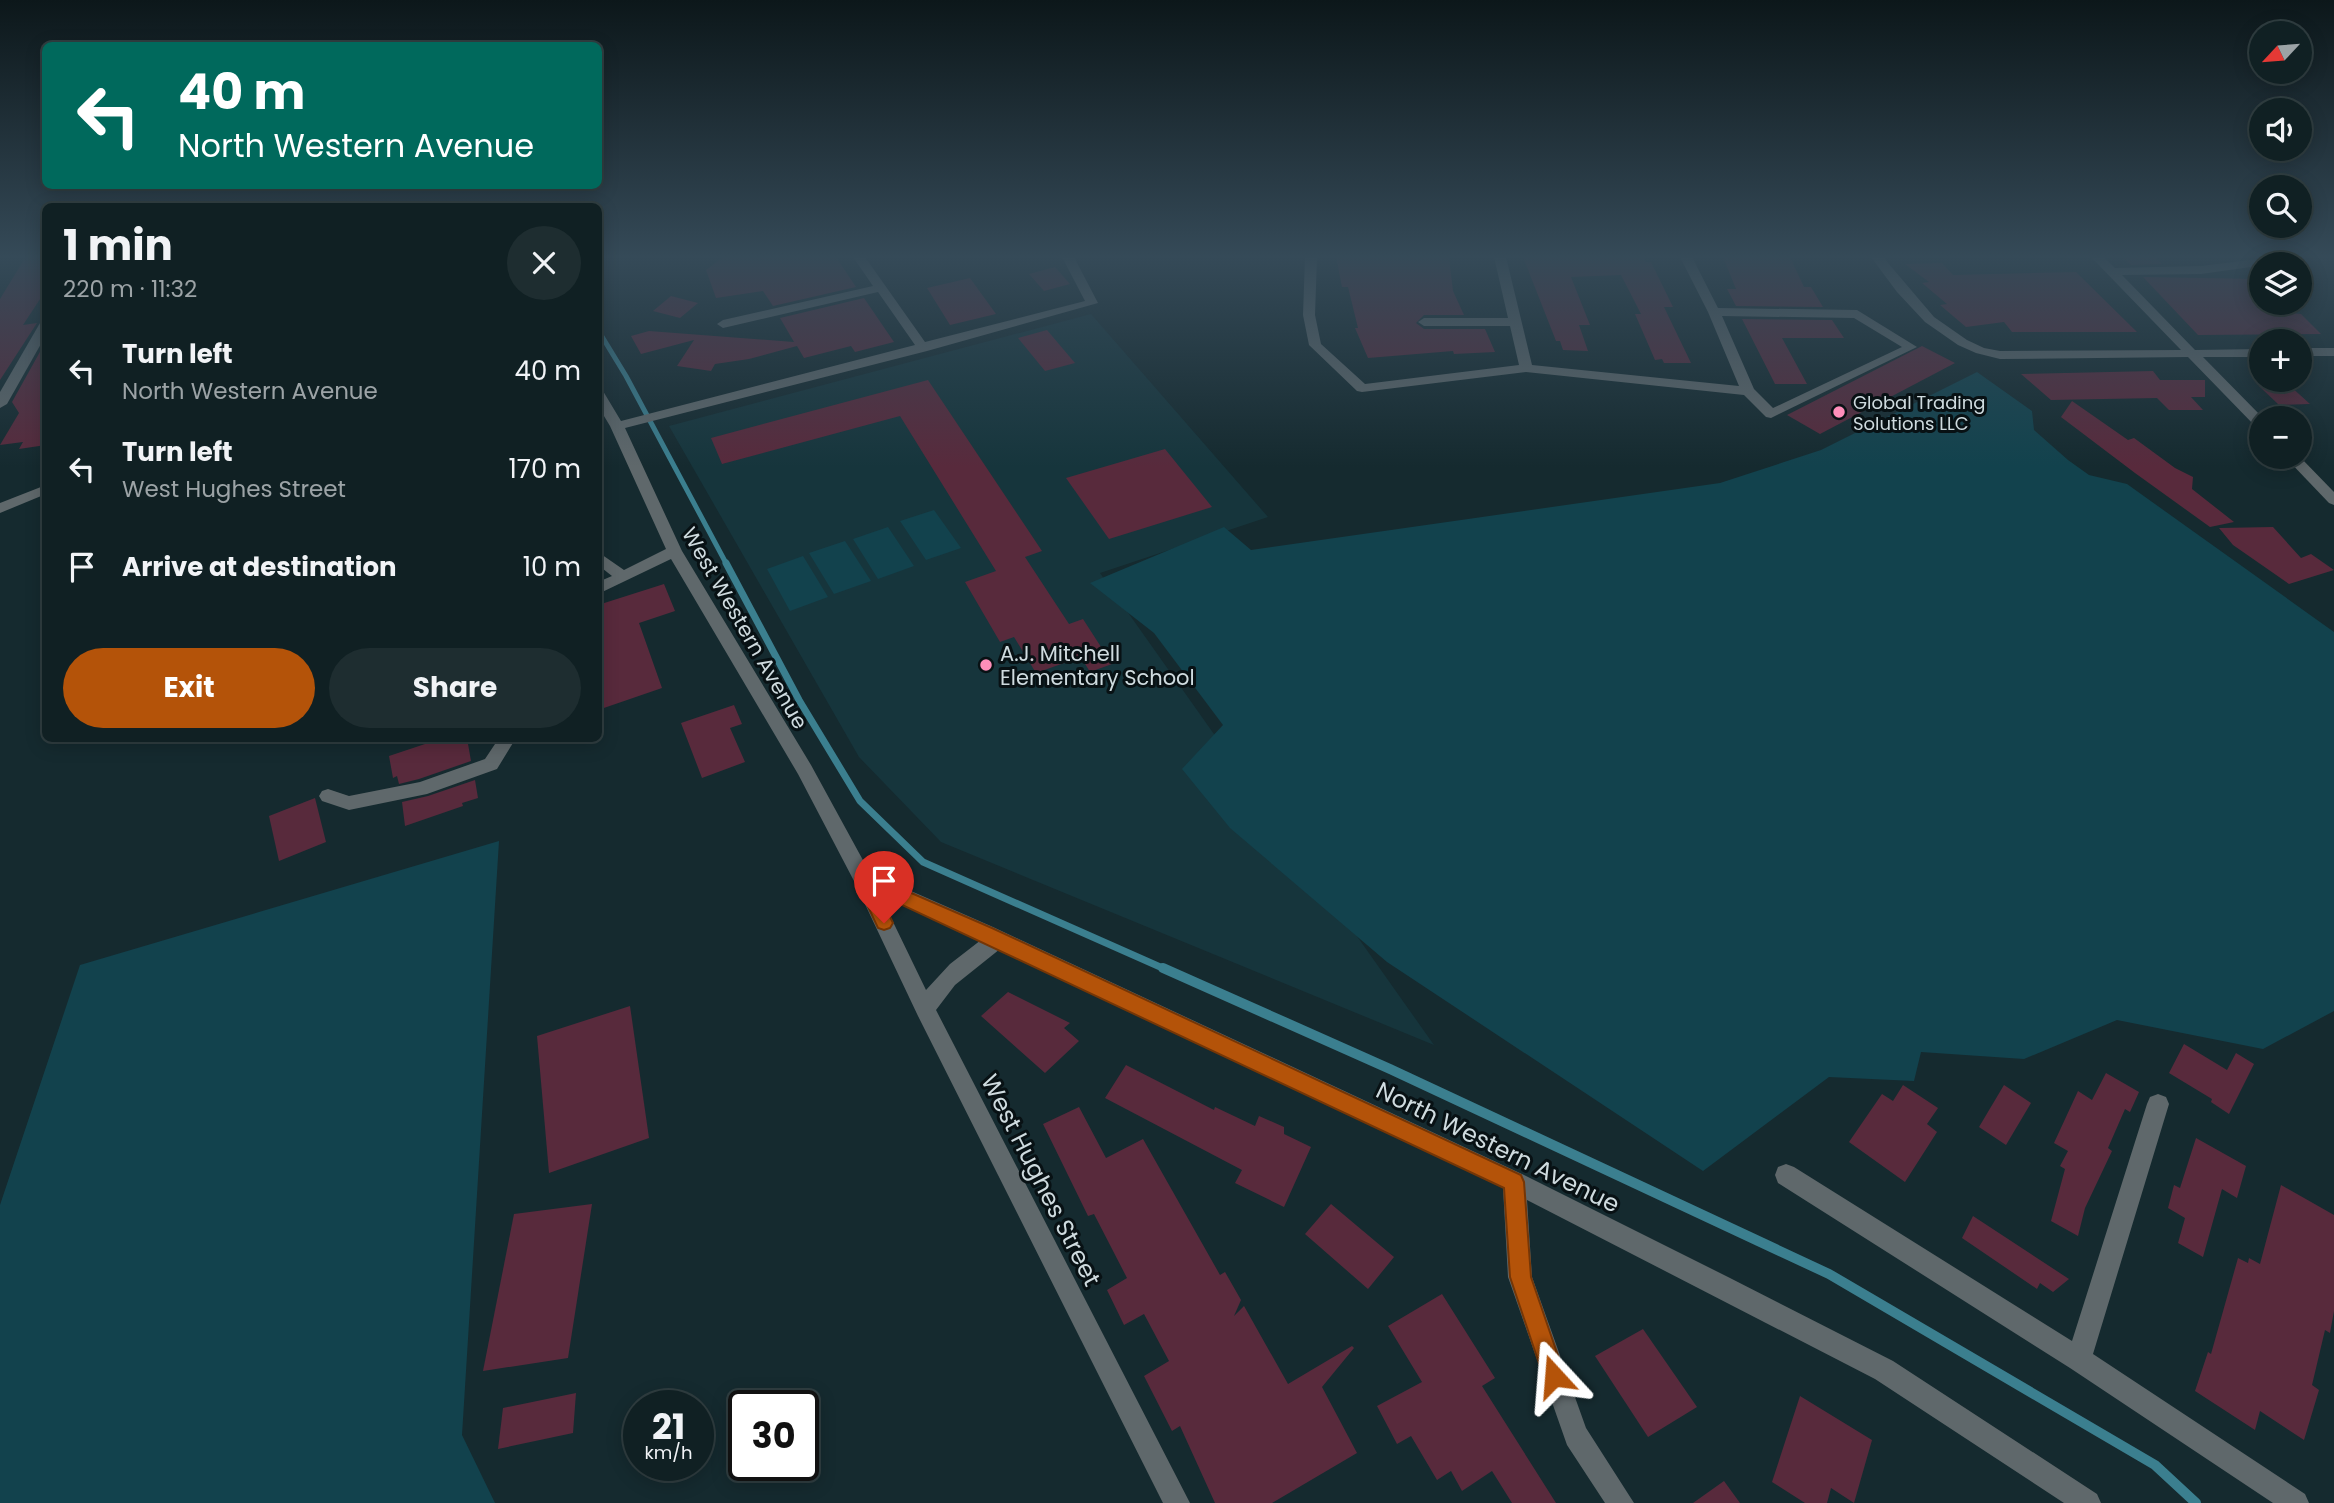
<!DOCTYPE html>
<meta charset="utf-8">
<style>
:root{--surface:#102023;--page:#1e2d30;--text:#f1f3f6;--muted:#9ca3a6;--line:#303e41;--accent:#b45309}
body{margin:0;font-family:Poppins,sans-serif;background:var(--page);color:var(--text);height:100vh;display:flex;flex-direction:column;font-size:26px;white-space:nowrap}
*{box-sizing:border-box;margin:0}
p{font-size:23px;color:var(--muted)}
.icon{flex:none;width:38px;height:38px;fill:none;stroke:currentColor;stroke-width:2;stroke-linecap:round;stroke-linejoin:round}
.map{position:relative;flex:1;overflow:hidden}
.side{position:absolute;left:42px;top:203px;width:560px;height:539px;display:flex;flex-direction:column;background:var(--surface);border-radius:10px;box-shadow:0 4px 18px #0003,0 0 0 2px var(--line)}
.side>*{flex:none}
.top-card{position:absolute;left:42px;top:42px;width:560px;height:147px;border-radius:10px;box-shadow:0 4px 18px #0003,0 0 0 2px var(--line);background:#00695c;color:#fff;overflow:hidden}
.needle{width:46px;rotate:244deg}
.buttons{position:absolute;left:2249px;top:21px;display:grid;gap:14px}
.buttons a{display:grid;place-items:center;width:63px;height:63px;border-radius:50%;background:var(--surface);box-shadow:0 4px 18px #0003,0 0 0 2px var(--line);font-size:35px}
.speed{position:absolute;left:623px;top:1390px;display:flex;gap:14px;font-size:35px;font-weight:700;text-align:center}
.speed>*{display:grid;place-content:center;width:91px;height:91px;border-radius:50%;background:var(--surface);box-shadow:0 4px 18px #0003,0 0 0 2px var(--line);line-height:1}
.speed small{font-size:18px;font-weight:400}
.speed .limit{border:4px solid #111;border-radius:10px;background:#fff;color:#111}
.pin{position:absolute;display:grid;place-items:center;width:60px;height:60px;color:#fff;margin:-72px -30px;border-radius:50% 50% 50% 0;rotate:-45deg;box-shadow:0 0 7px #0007}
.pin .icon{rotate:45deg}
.me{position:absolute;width:77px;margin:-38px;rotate:341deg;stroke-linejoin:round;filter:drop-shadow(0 0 5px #0008)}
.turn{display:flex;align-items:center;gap:24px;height:147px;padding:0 21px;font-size:32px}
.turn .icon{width:91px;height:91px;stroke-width:2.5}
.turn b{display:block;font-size:49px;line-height:60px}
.round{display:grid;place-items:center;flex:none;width:74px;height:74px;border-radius:37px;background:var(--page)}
.summary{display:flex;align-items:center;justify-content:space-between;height:119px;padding:0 21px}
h1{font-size:42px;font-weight:700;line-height:52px}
.primary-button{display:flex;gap:14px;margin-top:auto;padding:14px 21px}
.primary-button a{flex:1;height:80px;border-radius:42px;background:var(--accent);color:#fff;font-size:28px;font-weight:700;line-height:80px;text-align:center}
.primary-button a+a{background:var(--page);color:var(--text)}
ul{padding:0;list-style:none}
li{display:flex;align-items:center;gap:21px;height:98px;padding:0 21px}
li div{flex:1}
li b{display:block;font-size:26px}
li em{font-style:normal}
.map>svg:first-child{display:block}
.built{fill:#16353c}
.green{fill:#12424d}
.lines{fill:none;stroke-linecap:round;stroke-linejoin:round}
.stream-far2{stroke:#3b7f8f;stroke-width:5}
.stream-far1{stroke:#3b7f8f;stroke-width:7}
.stream{stroke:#3b7f8f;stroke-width:10}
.building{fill:#582a3c}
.minor{fill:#5f686b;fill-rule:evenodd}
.route{fill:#b45309;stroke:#753606;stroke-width:2}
.poi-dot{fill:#ff8eba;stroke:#081114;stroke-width:2.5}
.labels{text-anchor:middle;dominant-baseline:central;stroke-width:6;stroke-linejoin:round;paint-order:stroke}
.far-poi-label{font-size:18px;fill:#cfdbdf;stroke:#081114;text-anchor:start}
.street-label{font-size:21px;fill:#cfdbdf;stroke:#081114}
.poi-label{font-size:21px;fill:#cfdbdf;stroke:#081114;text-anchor:start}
.near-street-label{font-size:24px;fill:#cfdbdf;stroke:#081114}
</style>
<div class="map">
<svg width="2334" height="1503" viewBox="0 0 2334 1503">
<rect width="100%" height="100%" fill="#152a2f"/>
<path class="built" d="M1091 314 1268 517 1100 573 1434 1045 941 842 859 757 669 426Z"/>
<g class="green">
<path d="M1977 372 2032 411 2034 430 2068 460 2089 475 2127 484 2334 632V1011L2263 1049 2117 1020 2024 1059 1921 1052 1914 1081 1829 1077 1703 1171 1387 962 1230 828 1182 769 1223 725 1154 633 1090 583 1224 527 1251 550 1720 483 1821 450Z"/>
<path d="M934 510 961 548 926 560 900 521Z"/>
<path d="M888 527 914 566 878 579 853 539Z"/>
<path d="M845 541 871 581 834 594 809 553Z"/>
<path d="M803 556 828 597 790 611 767 569Z"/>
<path d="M499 841 462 1435 495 1503H0V1205L80 965Z"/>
</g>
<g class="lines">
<path class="stream-far2" d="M598 330 626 376 727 565"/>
<path class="stream-far1" d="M726 563 799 700 860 801 923 862 1167 970"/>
<path class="stream" d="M1163 968 1390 1069 1829 1274 2155 1465 2196 1503"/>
</g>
<g class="building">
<path d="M35 257H46V290L23 325 37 323 0 380V299L25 258Z"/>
<path d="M723 257H836L856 287 773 306 763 291 716 298 706 270Z"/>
<path d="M1336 257H1449L1453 291 1464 315H1424L1416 323 1424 329H1485L1495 352 1454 354 1453 351 1368 358 1355 328H1358L1348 287H1342Z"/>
<path d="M1523 257H1644L1646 262H1651L1673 307H1664L1691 363H1664L1662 359 1655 360 1635 314H1641L1621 275 1571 277 1590 325H1579L1588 351 1563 350 1560 341H1556Z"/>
<path d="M1723 257H1790L1804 287H1811L1823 307 1736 306 1727 289H1736Z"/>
<path d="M2123 257H2155L2162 264 2131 265Z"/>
<path d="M1942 263 1953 275 2076 272 2137 332H2012L2004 322 1966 327 1940 305 1947 304 1922 283 1929 282 1905 264Z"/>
<path d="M1055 267 1070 284 1044 291 1029 274Z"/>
<path d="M2143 277 2261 279V310L2301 314 2321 334 2198 335Z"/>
<path d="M970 278 996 314 950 325 927 288Z"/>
<path d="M671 296 698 303 680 318 653 311Z"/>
<path d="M864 298 894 342 855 352 851 346 804 358 797 346 749 359 715 364 711 371 677 366 694 340 641 354 631 336 649 331 794 342 780 318Z"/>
<path d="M1742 319 1832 320 1844 338H1782L1807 384H1775Z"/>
<path d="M1047 330 1075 363 1045 371 1018 338Z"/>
<path d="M46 341V445L19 449 23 442 0 445 19 413 12 402Z"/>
<path d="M1922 346 1955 363 1820 434 1787 415Z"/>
<path d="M2153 371 2160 380H2205V397H2191L2203 410H2169L2157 398 2051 400 2021 374Z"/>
<path d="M928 380 1042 551 1025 557 1069 624 1083 619 1112 664 1090 672 1081 657 1036 673 1014 637 1000 642 965 582 996 571 900 416 722 464 711 438Z"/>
<path d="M2289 385 2310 404 2279 405 2259 386Z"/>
<path d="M2072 401 2128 440 2134 438 2175 468 2193 477 2192 489 2234 522 2210 527 2135 473 2061 417Z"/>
<path d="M1165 449 1212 507 1109 539 1066 478Z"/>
<path d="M2273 527 2301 558 2311 554 2334 570 2289 584 2233 545 2219 528Z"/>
<path d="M664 584 675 611 639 623 662 688 598 710V605Z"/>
<path d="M734 705 742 724 730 728 745 762 702 778 681 723Z"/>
<path d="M443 738H467L471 761 419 779 399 784 397 776 393 778 389 756Z"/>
<path d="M475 780 478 798 462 803 463 806 405 826 402 802 428 796Z"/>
<path d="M315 798 326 842 279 861 269 816Z"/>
<path d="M1008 992 1070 1023 1064 1028 1079 1041 1045 1073 981 1016Z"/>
<path d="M630 1006 649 1138 549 1173 537 1036Z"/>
<path d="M2184 1044 2227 1070 2236 1053 2254 1064 2229 1114 2211 1102 2212 1099 2169 1073Z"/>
<path d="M1126 1065 1214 1110 1215 1107 1255 1126 1259 1116 1284 1127V1134L1311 1147 1284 1207 1235 1183 1242 1170 1105 1098Z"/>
<path d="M2106 1073 2139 1092 2130 1112 2125 1109 2108 1148 2112 1151 2085 1208 2078 1236 2051 1221 2065 1169 2060 1166 2068 1151 2054 1143 2078 1091 2092 1100Z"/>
<path d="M1903 1085 1938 1108 1927 1124 1937 1132 1905 1182 1849 1142 1882 1094 1893 1101Z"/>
<path d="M2004 1085 2031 1103 2006 1145 1979 1127Z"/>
<path d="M1079 1107 1106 1158 1143 1139 1220 1275 1225 1272 1241 1300 1234 1316 1244 1306 1288 1384 1352 1346 1354 1348 1322 1387 1357 1453 1272 1503H1215L1180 1426 1172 1431 1144 1376 1169 1361 1144 1314 1124 1325 1107 1290 1127 1278 1094 1214 1088 1216 1043 1124Z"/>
<path d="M2196 1138 2246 1166 2237 1198 2222 1189 2203 1257 2178 1243 2185 1218 2168 1208 2174 1185 2180 1188Z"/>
<path d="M2281 1185 2334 1215V1311L2330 1333 2325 1330 2312 1385 2319 1390 2304 1440 2260 1411 2255 1430 2195 1391 2208 1352 2211 1354 2238 1258 2248 1263 2249 1258 2260 1264Z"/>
<path d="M592 1204 568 1358 483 1371 514 1214Z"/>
<path d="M1331 1204 1394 1257 1368 1289 1305 1234Z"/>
<path d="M1973 1216 2069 1279 2053 1292 2040 1283 2037 1289 1962 1238Z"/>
<path d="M1442 1294 1495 1378 1482 1386 1556 1503H1512L1492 1471 1462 1491 1451 1471 1437 1480 1411 1436 1397 1444 1377 1406 1422 1382 1388 1326Z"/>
<path d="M1643 1329 1697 1407 1648 1437 1595 1356Z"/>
<path d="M576 1393 573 1433 498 1449 503 1408Z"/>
<path d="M1800 1396 1872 1440 1854 1503 1831 1488 1827 1503H1805L1772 1482Z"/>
<path d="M1724 1481 1740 1503H1693Z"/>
</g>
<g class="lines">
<g class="minor">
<path d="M853 257H865L925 342 1085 301 1062 257H1074L1098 303 927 351 625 428 682 551 811 765 870 873 993 927 1522 1174 1730 1278 1893 1361 2097 1494 2101 1503H2064L1875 1379 1527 1200 1532 1277 1586 1428 1634 1503H1605L1567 1445 1508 1277 1503 1188 1000 949 955 985 936 1010 1190 1503H1163L918 1016 854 881 798 774 671 559 598 594V582L612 576 598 565V552L624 570 666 549 610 426 598 406V390L603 391 621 421 915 345 878 292 723 328 717 324 723 320 873 286ZM880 895 979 939 981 940 950 964 926 990Z"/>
<path d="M1305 257H1317L1315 315 1321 344 1365 384 1519 365 1510 326H1424L1418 322 1424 318H1508L1494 257H1506L1532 365 1739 386 1708 312 1680 257H1692L1718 308 1857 310 1917 347 1771 418 1766 417 1744 395 1526 372 1362 392 1357 391 1309 345 1303 315ZM1722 316 1854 318 1902 347 1773 408 1754 389Z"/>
<path d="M1871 257H1883L1934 317 1967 340 1984 348 2000 351 2181 350 2091 257H2104L2115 268 2201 266 2274 257H2307L2301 260 2201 274 2122 275 2195 350 2261 349V357H2203L2263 418 2261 428 2256 427 2188 357 2000 359 1976 353 1958 345 1925 322 1897 292Z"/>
<path d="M46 319V335L7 404 0 408V392L40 323Z"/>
<rect x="2300" y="348" width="34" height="8"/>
<path d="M2285 457H2300L2334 492V505L2329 503Z"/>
<path d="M46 485V494L0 513V503Z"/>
<path d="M499 738H516L497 769 427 794 349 810 322 801 319 796 322 791 328 789 349 796 420 782 485 759Z"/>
<path d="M2158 1094 2166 1097 2169 1104 2093 1354 2305 1494 2309 1503H2273L2070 1368 1778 1183 1775 1175 1778 1167 1786 1164 1794 1167 2072 1341 2147 1104 2150 1097Z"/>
</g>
</g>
<linearGradient id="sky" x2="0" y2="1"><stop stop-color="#0c171a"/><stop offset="0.55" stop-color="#354a58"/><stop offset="1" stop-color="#354a58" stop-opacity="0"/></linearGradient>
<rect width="2334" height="467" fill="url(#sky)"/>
<path class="route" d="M863 872 992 928 1521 1175 1524 1182 1531 1277 1565 1376 1562 1384 1554 1387 1546 1384 1510 1277 1504 1188 879 894 893 923 890 928 884 930 878 928 855 879 857 874Z"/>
<g class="poi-dot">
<circle cx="1839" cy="412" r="7"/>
<circle cx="986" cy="665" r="7"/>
</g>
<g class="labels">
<g class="far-poi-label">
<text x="1853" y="402">Global Trading<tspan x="1853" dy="21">Solutions LLC</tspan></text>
</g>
<g class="street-label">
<text transform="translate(745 628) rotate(60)">West Western Avenue</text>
</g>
<g class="poi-label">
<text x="1000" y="653">A.J. Mitchell<tspan x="1000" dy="24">Elementary School</tspan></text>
</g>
<g class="near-street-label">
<text transform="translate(1498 1147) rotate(26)">North Western Avenue</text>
<text transform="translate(1041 1180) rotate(63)">West Hughes Street</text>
</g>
</g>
</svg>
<div class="buttons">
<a><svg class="needle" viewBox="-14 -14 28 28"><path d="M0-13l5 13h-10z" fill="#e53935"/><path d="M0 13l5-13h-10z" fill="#9ca3a6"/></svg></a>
<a><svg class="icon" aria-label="sound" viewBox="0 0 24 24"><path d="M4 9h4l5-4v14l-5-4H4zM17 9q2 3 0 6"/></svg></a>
<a><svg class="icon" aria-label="search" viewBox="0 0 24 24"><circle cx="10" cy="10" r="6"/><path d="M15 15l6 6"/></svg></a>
<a><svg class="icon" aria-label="layers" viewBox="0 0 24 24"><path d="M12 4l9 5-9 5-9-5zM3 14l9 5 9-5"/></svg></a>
<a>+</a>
<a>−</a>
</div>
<div class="speed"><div>21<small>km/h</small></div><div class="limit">30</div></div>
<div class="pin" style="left:884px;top:923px;background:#d93025"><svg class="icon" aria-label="arrive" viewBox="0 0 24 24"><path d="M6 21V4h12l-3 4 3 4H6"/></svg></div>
<svg class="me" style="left:1554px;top:1376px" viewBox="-20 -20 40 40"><path d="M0-17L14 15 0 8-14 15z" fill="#b45309" stroke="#fff" stroke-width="4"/></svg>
<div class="top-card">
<div class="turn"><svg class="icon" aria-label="left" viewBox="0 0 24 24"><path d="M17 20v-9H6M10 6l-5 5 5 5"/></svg><div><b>40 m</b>North Western Avenue</div></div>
</div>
<section class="side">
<div class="summary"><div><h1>1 min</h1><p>220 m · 11:32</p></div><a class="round"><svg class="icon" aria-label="close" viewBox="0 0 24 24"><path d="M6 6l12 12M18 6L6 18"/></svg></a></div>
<ul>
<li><svg class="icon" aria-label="left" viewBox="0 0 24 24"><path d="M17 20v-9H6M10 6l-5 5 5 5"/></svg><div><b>Turn left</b><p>North Western Avenue</p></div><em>40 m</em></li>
<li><svg class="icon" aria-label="left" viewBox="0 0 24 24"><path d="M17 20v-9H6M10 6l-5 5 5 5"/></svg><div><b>Turn left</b><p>West Hughes Street</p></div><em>170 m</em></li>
<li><svg class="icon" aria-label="arrive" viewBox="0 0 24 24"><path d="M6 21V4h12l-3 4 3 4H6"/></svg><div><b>Arrive at destination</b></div><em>10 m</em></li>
</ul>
<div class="primary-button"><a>Exit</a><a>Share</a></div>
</section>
</div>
